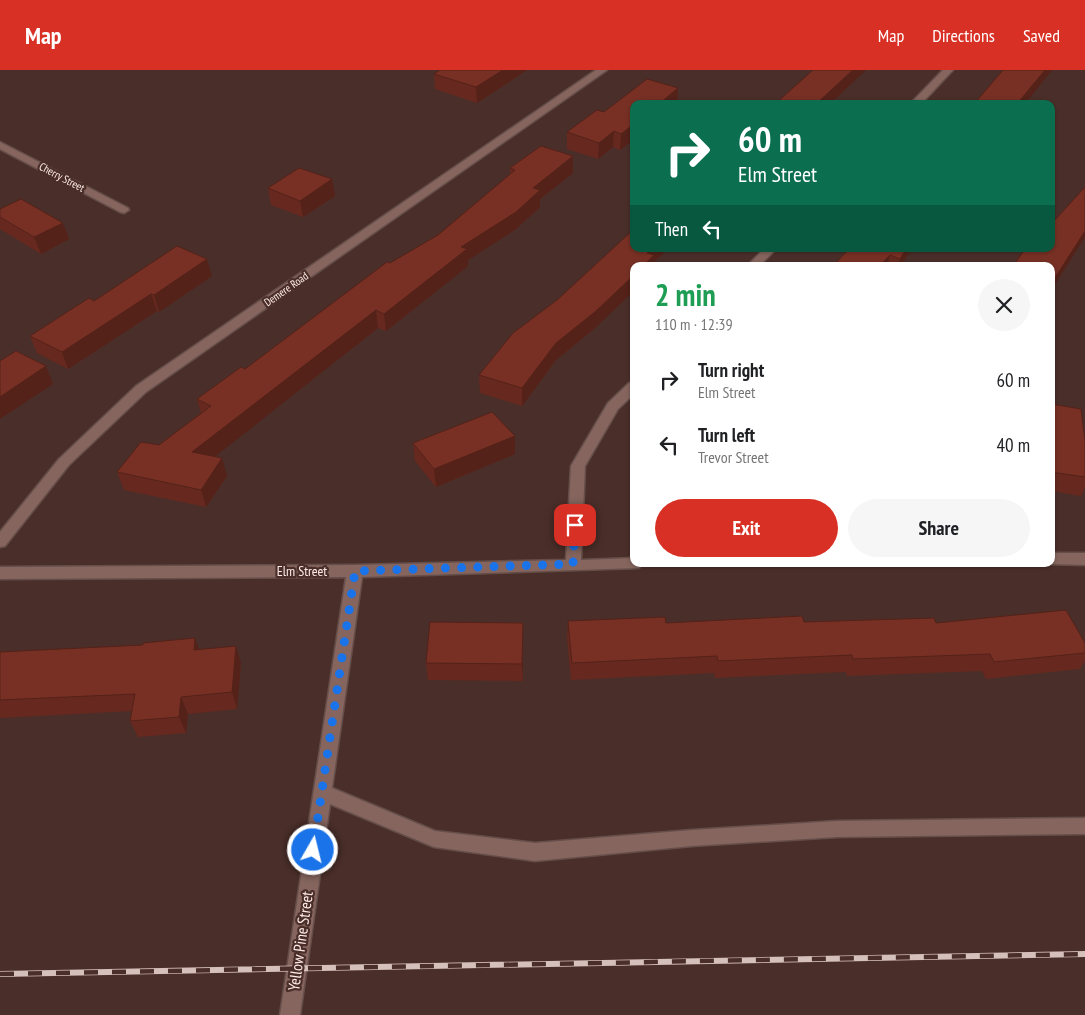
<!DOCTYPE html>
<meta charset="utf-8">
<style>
:root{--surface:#fff;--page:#f6f6f6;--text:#202124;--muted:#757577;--accent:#d93025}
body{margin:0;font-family:"PT Sans Narrow",sans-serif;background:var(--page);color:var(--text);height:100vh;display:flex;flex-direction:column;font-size:19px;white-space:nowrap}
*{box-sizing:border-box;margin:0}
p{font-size:16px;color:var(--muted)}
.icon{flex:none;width:28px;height:28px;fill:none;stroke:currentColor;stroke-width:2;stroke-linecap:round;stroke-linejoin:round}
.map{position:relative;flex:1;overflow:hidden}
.sheet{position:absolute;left:630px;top:192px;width:425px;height:305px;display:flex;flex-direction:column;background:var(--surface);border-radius:10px;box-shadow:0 1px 4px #0004}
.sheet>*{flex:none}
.guide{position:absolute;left:630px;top:30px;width:425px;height:152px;border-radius:10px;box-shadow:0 1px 4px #0004;background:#0b6e4f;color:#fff;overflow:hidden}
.pin{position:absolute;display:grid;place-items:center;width:42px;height:42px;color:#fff;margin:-21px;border-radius:10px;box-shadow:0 2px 8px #0006}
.me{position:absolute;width:55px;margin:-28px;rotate:8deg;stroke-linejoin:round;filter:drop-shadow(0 0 4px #0008)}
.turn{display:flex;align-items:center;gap:18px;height:105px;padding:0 25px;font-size:22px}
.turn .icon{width:65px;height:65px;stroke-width:2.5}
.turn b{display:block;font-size:35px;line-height:42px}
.then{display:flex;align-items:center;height:48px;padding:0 25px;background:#0003;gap:10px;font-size:19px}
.round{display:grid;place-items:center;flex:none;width:52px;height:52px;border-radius:26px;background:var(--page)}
.summary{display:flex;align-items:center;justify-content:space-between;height:85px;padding:0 25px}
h1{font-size:30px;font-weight:600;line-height:38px;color:#1e9e55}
.action{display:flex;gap:10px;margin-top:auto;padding:10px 25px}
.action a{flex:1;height:58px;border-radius:30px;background:var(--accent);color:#fff;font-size:20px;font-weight:600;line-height:58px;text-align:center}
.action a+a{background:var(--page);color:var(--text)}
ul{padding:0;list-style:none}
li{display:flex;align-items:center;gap:15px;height:65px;padding:0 25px}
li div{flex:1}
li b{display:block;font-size:19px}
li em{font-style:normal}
header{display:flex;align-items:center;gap:30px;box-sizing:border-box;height:70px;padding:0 25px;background:var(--accent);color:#fff}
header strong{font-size:24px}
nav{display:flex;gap:28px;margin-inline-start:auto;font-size:18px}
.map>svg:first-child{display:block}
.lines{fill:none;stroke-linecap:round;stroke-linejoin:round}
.minor-casing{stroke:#654e49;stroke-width:3}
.minor{fill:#85655e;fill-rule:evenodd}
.rail-casing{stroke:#d5c0bb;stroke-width:6}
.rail{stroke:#4a2e29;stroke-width:4.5;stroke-dasharray:14;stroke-linecap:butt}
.wall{fill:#67291f}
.shaded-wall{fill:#542219}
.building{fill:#783024;stroke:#542219}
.route{stroke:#1a73e8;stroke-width:9;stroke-dasharray:0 16.2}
.labels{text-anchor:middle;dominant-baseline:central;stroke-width:4.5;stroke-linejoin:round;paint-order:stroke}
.far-street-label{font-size:11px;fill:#ffece8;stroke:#4a2e29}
.street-label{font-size:14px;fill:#ffece8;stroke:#4a2e29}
.near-street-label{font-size:16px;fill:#ffece8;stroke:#4a2e29}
</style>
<header>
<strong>Map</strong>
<nav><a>Map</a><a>Directions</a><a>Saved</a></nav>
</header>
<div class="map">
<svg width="1085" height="945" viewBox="0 0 1085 945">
<rect width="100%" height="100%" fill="#4a2e29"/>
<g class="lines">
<g class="minor-casing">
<g id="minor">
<path d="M596 0H607L146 322 69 395 5 476 0 477V462L59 389 136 316Z"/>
<path d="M943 0H953L921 34H910Z"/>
<path d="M0 72 128 138 129 140 124 143 120 142 0 79Z"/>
<path d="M764 179H776L759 196H747Z"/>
<path d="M634 312V324L618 339 585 396 581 490 634 488V494H641L639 498 362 507 332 718 435 761 535 773 692 760 837 751 1085 748V764L837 767 692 776 535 791 434 777 330 734 300 945H280L346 507 0 509V497L355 495 566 490 571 396 608 333 629 313Z"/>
<path d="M1051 483H1085V495L1048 494H1051Z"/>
</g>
</g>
<use href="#minor" class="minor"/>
<g class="rail-casing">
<path id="rail" d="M0 904 1085 884"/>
</g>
<use href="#rail" class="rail"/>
</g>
<g class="wall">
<path d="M440 0H527L477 33 435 19 434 4Z"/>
<path d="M678 18 677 34H634V69L620 80 613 77 598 89 567 79V62L604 42Z"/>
<path d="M510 98 573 103 540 129V137L516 159 468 190V196L386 261 378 258 214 387 227 406 206 437 124 420 117 402 159 375 201 343 197 329 245 299 390 193 438 165 510 104Z"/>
<path d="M332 109 335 126 303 147 271 135 268 118Z"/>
<path d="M0 139 69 169 41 184 0 159Z"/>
<path d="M634 179H668L654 192 595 258 556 290 522 336 480 323 479 305Z"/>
<path d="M911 179 901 196H833Z"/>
<path d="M212 206 159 242 157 241 68 299 37 283 30 266 94 231Z"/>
<path d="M1051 334 1085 372V417L1081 426 1051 421Z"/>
<path d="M413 373 515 384 436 417 415 391Z"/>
<path d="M568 551 666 553H936L1085 573V591L1080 599 986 609 982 601 847 606 846 602 715 608 714 603 571 610 567 568Z"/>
<path d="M523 570V611L428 610 426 593Z"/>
<path d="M199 579 241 593 237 639 188 644 186 663 138 667 130 651 132 641 0 648V582Z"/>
</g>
<g class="shaded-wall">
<path d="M503 0H527L477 33 476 17Z"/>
<path d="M853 0H866L830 34H816Z"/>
<path d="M1045 0H1052L1025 34H1017Z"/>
<path d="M678 18 677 34H659Z"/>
<path d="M634 54V69L620 80 621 64Z"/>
<path d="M614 61 613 77 598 89 599 73Z"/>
<path d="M573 86V103L540 129V137L516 159 468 190V196L386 261 384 244 461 177Z"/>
<path d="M332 109 335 126 303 147 300 131Z"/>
<path d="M63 153 69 169 41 184 34 167Z"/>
<path d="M1085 161V167L1051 221V216L1053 211Z"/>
<path d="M652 179H668L654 192 653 196H643L647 183Z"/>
<path d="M906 179H911L901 196H897L900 189Z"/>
<path d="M890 185 887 196H879Z"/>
<path d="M207 189 212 206 159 242 154 225Z"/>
<path d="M634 205V221L595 258 556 290 522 336V318L556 273Z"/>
<path d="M151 224 157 241 68 299 62 282Z"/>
<path d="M376 240 378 258 198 400 192 382Z"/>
<path d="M46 296 53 314 0 349V327Z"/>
<path d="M515 366V384L436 417 434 399Z"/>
<path d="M222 388 227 406 206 437 201 420Z"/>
<path d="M523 553V611L522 594Z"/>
<path d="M195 568 201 585 194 580Z"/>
<path d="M236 576 241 593 237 639 232 622Z"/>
<path d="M181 627 188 644 186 663 179 647Z"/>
</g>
<g class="building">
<path d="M440 0H503L476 17 434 4Z"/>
<path d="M813 0H853L816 34H775Z"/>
<path d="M1003 0H1045L1017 34H974Z"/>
<path d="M647 9 678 18 659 34H634V54L621 64 614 61 599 73 567 62 597 40 604 42Z"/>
<path d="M541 76 573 86 533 118 540 120 516 142 461 177 467 179 384 244 376 240 192 382 222 388 201 420 117 402 141 372 159 375 211 336 197 329 241 297 245 299 387 192 390 193 438 165 515 100 510 98Z"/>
<path d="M299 98 332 109 300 131 268 118Z"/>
<path d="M1085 117V161L1053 211 1051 218V196H1013L1025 179H1051V150L1054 151Z"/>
<path d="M21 129 63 153 34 167 0 147V139Z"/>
<path d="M634 159V179H652L647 183 654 185 643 196H634V205L596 241 556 273 522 318 479 305 513 263 557 230Z"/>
<path d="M177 176 207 189 154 225 151 224 62 282 30 266 89 228 94 231Z"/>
<path d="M849 179H906L900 189 890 185 879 196H833Z"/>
<path d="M16 281 46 296 0 327V291Z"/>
<path d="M1051 334 1081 339 1085 372V407L1051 402Z"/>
<path d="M492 342 515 366 434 399 413 373Z"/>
<path d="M1066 540 1085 573V583L994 592 990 584 853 589 852 585 718 591 717 586 572 593 568 551 665 547 666 553 802 546 804 552 934 548 936 553Z"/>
<path d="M430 552 523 553 522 594 426 593Z"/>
<path d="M195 568 194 580 236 576 232 622 181 627 179 647 130 651 135 624 0 630V582L143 575V573Z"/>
</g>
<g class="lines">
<path class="route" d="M313 780 355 501 573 494 575 455"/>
</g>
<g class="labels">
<g class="far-street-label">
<text transform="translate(62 107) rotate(28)">Cherry Street</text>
<text transform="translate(286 219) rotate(-35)">Demere Road</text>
</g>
<g class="street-label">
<text x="302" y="501">Elm Street</text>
</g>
<g class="near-street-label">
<text transform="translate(300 871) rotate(-82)">Yellow Pine Street</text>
</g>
</g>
</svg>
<div class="pin" style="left:575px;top:455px;background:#d93025"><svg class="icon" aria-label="arrive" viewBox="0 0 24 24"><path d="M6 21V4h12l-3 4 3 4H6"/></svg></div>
<svg class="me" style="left:313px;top:780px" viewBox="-20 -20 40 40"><circle r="17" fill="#1a73e8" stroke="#fff" stroke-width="3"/><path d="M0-11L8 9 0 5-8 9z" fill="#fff"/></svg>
<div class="guide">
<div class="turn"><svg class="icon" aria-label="right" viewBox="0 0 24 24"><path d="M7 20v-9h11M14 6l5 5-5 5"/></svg><div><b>60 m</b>Elm Street</div></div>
<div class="then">Then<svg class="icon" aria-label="left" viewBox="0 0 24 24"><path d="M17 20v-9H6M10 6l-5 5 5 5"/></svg></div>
</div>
<section class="sheet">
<div class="summary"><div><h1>2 min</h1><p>110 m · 12:39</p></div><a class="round"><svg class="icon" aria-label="close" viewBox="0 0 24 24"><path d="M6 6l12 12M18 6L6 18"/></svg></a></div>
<ul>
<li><svg class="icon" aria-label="right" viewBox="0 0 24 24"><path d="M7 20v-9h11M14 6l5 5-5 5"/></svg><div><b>Turn right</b><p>Elm Street</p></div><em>60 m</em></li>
<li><svg class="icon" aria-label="left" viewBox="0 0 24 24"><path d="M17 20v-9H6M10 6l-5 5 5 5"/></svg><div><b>Turn left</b><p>Trevor Street</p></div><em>40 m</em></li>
</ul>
<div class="action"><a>Exit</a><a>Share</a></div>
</section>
</div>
